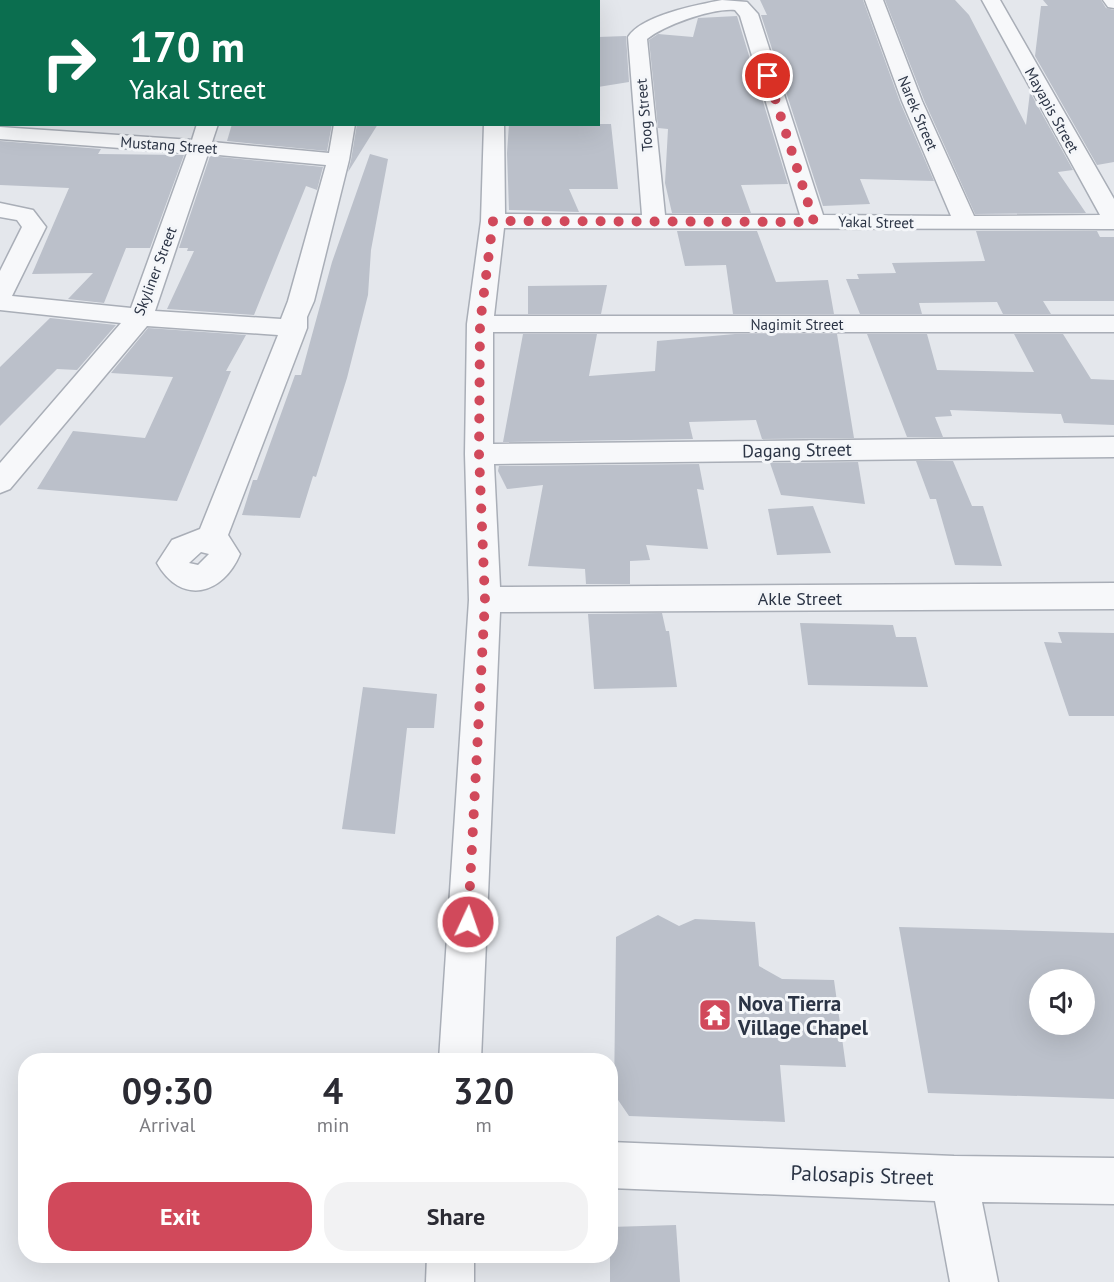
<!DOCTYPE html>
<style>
:root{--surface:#fff;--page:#f2f2f3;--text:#2b2b33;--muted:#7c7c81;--accent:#d1495b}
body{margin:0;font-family:"PT Sans",sans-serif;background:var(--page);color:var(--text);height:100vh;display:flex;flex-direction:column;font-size:22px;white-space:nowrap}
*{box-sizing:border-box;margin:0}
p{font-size:20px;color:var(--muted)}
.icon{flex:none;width:33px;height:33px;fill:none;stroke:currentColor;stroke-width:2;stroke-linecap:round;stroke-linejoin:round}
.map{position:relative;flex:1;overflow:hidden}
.drawer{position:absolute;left:18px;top:1053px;width:600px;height:210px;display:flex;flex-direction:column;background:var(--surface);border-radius:24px;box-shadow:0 6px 24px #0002}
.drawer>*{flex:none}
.banner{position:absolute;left:0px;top:0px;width:600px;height:126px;box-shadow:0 6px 24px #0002;background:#0b6e4f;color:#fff;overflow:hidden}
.controls{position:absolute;left:1029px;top:969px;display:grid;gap:12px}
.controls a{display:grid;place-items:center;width:66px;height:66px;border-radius:50%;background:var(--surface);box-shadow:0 6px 24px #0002;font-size:30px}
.pin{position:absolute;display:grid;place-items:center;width:51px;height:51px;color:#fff;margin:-26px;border:3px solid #fff;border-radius:50%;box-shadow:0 2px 6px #0007}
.me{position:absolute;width:66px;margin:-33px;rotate:3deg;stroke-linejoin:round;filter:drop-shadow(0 0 4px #0008)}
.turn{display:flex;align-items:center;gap:21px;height:126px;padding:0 30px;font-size:27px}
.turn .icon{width:78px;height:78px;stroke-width:2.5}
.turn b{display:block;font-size:42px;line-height:51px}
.eta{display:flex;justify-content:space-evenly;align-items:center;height:102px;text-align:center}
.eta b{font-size:36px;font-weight:700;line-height:42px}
.cta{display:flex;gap:12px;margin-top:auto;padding:12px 30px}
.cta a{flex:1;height:69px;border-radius:24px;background:var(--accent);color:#fff;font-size:24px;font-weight:700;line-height:69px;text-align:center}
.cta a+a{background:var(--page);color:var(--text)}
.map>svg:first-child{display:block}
.building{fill:#bbc0ca;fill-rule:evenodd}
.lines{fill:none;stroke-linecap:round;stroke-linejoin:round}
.minor-casing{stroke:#a9aeb7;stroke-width:3}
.minor{fill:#f7f8fa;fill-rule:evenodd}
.route{stroke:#d1495b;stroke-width:10;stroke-dasharray:0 18}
.labels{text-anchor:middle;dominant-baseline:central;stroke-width:6;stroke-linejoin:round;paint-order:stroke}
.far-street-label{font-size:15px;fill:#2b3445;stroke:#f4f6f9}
.street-label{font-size:18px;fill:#2b3445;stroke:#f4f6f9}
.near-poi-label{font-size:21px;font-weight:bold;fill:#2b3445;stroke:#f4f6f9;text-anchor:start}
.near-street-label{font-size:21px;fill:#2b3445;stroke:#f4f6f9}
</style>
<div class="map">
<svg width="1114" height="1282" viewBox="0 0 1114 1282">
<rect width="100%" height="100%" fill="#e4e7ec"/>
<g class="building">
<path d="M760 0H863L900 102 934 181 860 179 870 204 823 206 761 15H767Z"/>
<path d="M885 0H955L969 15 1026 125 1030 92 1073 170 1058 172 1086 213 975 214 924 100Z"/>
<path d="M1043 0H1101L1106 8 1114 10V162L1097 165 1035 56 1041 6H1048Z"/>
<path d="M737 16 788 184 741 185 751 213H672L665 183 668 129 658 128 649 40 658 34 693 37 698 18Z"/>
<path d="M626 36 629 82 598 87V37Z"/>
<path d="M232 124H332L327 151 227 141Z"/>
<path d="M357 124H378L348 172 351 160Z"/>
<path d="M509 124H611L618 189H569L579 212 509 210 507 153Z"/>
<path d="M0 141 101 149 98 154 184 155 150 248H126L104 303 68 299 93 273 32 274 69 188 0 185Z"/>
<path d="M370 154 388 159 371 250 368 295 347 378 316 477 313 476 300 518 242 515 253 480H257L295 375H301L332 262Z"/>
<path d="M210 156 323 167 317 190 306 186 254 315 167 309 194 251H187L188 248H179Z"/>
<path d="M677 231H757L776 282 828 280 834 314H733L726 265 685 266Z"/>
<path d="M976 231H1097L1100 237H1114V301H1043L1051 314H1003L997 302 919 303 922 314H860L846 279H859L857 274 896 273 892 263 985 261Z"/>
<path d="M607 285 601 314H528V286Z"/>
<path d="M50 318 116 325 77 370 57 369 0 426V367Z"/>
<path d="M148 328 246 335 226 371H231L177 501 37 489 73 431 145 438 173 377 111 373Z"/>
<path d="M523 334H597L589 376 655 371 657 341 735 334H837L854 438 762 439 756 420 689 422 693 439 503 442Z"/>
<path d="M867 334H927L937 370 1034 372 1014 334H1063L1091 379 1114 380V425L1064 423 1061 414 950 410 952 416 935 417 943 437H907Z"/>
<path d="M916 461H953L972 506H983L1002 566 955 565 936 499H930Z"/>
<path d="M858 462 865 504 781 495 770 463Z"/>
<path d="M699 464 704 490 697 489 708 549 646 545 650 560 630 561V584H586L585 569 528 566 543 485 507 489 498 471 499 466Z"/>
<path d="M813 506 831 553 777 555 768 509Z"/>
<path d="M662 613 666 631H669L677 687 594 689 588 614Z"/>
<path d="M800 623 893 625 896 637H916L928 687 808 685Z"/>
<path d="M1058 632 1114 633V716H1069L1044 642 1062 643Z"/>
<path d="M363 687 437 694 434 728H407L395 834 342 829Z"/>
<path d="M658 915 679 926 695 919 755 922 759 966 782 979 834 980 846 1067 780 1065 785 1122 629 1116 614 1094 616 937Z"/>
<path d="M899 927 1114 933V1099L928 1093ZM1040 980H1084V1024H1040Z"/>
<path d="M676 1225 680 1282H610V1227Z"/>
</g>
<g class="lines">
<g class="minor-casing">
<g id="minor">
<rect x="230" y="0" width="18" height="2"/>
<rect x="361" y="0" width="18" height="2"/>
<rect x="491" y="0" width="18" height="2"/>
<path d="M722 0 747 2 758 14 823 215 951 216 902 101 865 0H883L922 101 974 216 1100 215 982 0H1000L1114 199V229L504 228 494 316H1114V332H493V444L1114 437V457L494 464 500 587 1114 583V609L500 612 481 1060H439L469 600 465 454 467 324 481 221 484 124H504L505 214 642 215 628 37C642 15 697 5 722 0ZM735 10 740 16 800 215H665L647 39C665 25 712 8 735 10Z"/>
<path d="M1103 0H1114V8L1108 7Z"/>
<rect x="0" y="38" width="2" height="12"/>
<rect x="0" y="63" width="2" height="12"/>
<path d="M197 124H218L212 142 329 153 334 124H355L349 160 314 301 307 317V328L228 535 240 554C223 595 181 606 157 563L172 540 200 529 278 335 147 326 10 489 0 493V463L121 323 0 310V271L22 227 17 220 0 217V203L33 210 46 227 12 296 131 308 187 153 0 139V127L192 140ZM208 154 326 165 288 301 281 319 155 311ZM201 552 209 554 198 565 189 563Z"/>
<path d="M610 1142 954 1156 1114 1158V1204L982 1202 998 1282H950L935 1201 610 1188Z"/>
<path d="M427 1256H474V1282H426Z"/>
</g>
</g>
<use href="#minor" class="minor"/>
</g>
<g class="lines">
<path class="route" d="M468 922 485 600 479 454 480 324 493 221 814 222 768 76"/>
</g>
<defs>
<g id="temple-square" transform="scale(1.725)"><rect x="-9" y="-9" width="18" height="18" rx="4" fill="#d1495b" stroke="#f4f6f9"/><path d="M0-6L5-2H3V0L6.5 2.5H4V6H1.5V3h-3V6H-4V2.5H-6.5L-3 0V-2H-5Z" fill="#fff"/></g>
</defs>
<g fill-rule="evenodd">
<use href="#temple-square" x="715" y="1015"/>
</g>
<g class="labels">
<g class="far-street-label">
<text transform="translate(1052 110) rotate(61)">Mayapis Street</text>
<text transform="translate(918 113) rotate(67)">Narek Street</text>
<text transform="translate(644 115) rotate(-95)">Toog Street</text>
<text transform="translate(169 145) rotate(4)">Mustang Street</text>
<text transform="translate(876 222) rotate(1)">Yakal Street</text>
<text transform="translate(155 271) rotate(-69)">Skyliner Street</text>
<text x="797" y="324">Nagimit Street</text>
</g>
<g class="street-label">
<text transform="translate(797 450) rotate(-1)">Dagang Street</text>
<text x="800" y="598">Akle Street</text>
</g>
<g class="near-poi-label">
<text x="738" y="1003">Nova Tierra<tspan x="738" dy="24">Village Chapel</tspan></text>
</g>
<g class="near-street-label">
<text transform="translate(862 1175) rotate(2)">Palosapis Street</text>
</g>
</g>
</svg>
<div class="controls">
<a><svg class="icon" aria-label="sound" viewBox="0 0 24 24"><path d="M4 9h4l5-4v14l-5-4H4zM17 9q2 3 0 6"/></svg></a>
</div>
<div class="pin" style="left:768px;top:76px;background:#d93025"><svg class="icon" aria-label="arrive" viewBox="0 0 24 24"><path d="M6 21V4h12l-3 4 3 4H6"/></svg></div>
<svg class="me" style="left:468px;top:922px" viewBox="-20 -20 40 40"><circle r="17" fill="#d1495b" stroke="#fff" stroke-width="3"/><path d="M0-11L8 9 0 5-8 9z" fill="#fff"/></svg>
<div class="banner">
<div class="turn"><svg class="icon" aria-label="right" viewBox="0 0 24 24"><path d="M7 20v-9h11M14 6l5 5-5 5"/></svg><div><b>170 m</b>Yakal Street</div></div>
</div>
<section class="drawer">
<div class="eta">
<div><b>09:30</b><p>Arrival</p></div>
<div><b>4</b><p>min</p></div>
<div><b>320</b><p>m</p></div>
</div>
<div class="cta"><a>Exit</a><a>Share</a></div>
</section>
</div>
